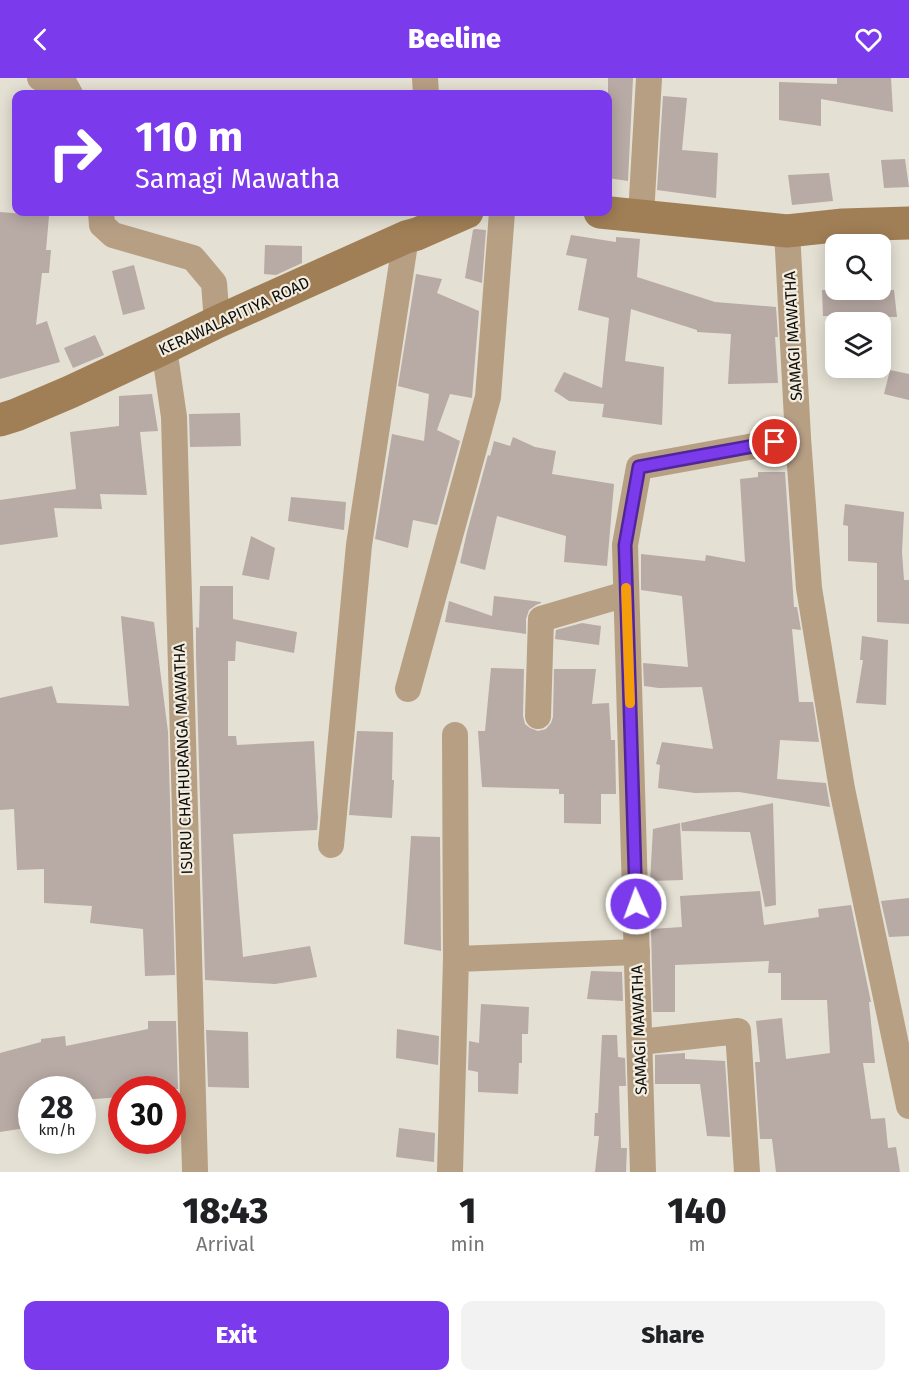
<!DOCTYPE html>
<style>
:root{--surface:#fff;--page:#f2f2f2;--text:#202124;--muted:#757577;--accent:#7c3aed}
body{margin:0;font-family:"Fira Sans",sans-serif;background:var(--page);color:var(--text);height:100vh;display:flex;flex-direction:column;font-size:22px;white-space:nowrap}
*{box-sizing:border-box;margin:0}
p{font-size:20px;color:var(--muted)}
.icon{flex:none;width:33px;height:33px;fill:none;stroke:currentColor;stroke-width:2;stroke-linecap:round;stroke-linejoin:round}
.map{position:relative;height:1094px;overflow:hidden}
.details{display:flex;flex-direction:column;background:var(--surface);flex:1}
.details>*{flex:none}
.guide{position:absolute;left:12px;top:12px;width:600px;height:126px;border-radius:12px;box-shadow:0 3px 15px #0003;background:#7c3aed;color:#fff;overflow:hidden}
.buttons{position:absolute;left:825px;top:156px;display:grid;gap:12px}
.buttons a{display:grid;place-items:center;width:66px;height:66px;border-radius:12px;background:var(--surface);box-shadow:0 3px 15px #0003;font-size:30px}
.speed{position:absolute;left:18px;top:998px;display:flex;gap:12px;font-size:30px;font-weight:700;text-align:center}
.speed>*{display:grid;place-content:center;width:78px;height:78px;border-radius:50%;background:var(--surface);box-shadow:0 3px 15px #0003;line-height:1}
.speed small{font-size:15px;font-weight:400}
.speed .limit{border:9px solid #d22;background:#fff;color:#111}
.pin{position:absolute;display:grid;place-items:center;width:51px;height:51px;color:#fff;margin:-26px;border:3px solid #fff;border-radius:50%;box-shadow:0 2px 6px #0007}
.me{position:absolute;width:66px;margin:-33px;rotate:358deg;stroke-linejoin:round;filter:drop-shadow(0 0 4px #0008)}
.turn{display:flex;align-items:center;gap:21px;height:126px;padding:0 24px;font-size:27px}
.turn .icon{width:78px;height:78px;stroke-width:2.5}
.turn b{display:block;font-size:42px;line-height:51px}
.eta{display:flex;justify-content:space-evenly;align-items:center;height:102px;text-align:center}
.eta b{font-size:36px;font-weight:800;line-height:42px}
.action{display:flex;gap:12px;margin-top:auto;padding:12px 24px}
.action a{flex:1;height:69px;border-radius:12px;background:var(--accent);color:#fff;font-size:24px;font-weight:800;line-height:69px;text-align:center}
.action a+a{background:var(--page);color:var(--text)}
header{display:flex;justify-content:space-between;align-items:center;height:78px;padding:0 24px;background:var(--accent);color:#fff;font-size:27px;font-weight:800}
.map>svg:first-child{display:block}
.building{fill:#b8aaa5}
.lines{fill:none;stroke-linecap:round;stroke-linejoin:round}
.street{stroke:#b79f84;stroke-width:26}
.secondary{stroke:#a17f56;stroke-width:33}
.route-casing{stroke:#51269a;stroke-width:15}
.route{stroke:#7c3aed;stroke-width:10}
.slow{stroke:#f59e0b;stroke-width:10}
.labels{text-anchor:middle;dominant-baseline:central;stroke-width:4.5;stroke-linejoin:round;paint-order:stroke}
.street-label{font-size:16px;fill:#0d0c08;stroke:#f2ede0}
</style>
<header><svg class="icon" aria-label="back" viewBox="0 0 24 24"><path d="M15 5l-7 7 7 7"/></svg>Beeline<svg class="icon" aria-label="heart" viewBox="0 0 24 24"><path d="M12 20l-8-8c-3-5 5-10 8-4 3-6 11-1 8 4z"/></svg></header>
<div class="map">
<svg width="909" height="1094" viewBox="0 0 909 1094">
<rect width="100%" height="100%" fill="#e4e0d3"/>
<g class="building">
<path d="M608 0H633L628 103 608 100Z"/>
<path d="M837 0H891L893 34 821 21V48L779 42V4L837 6Z"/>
<path d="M663 18 687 20 682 72 718 75 716 120 657 112Z"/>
<path d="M905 81 909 109 884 110 881 82Z"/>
<path d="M829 95 833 123 792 127 788 97Z"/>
<path d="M0 134 49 138 46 172H51L49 195H42L36 247 47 243 60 284 0 301Z"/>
<path d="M475 151 486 152 482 205 465 200 473 152Z"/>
<path d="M571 157 616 164V159L640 161 637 199 715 224 776 229 778 259H775L778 305 728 306 731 256 697 254V252L631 231 625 283 664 289 662 347 602 339 604 326 569 323 554 313 564 294 602 310 609 240 578 232 587 181 566 177Z"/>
<path d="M265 167 302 168V185L276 197 264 196Z"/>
<path d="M134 187 145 231 123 237 112 193Z"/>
<path d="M416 196 442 201 437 215 479 233 472 320 450 316 437 352 460 363 437 447 413 442 408 470 375 461 392 356 424 363 429 316 398 308Z"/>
<path d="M822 212H894L897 239 823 238Z"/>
<path d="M95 257 104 277 73 290 64 270Z"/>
<path d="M890 292 909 296V322L884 316Z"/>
<path d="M152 316 158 353 140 354 147 417 100 416 102 431 54 430 58 459 0 467V422L76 411 70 354 119 348V318Z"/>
<path d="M240 335 241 368 190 369 189 336Z"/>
<path d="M513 359 535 369 556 373 552 396 614 406 607 488 564 484 566 458 497 438 485 492 460 485 467 454 488 377 490 378 494 363 510 368Z"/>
<path d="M758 394H785L794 529H797L801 552 792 551 799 624H813L819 664 780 662 777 701 826 705 830 729 739 714 695 715 658 710 660 687 656 686 662 664 713 671 702 609 659 610 644 608 643 585 688 589 682 518 641 512V476L705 483 706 477 745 484 740 401 758 399Z"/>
<path d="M291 419 346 424 344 452 288 443Z"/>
<path d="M845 426 904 434 902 474 904 502H909V546L877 544V485L848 483V448L843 447Z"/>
<path d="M251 458 275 470 269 502 242 497Z"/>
<path d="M200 508H233V541L297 554 294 575 236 563 235 583H228V658H236L237 667 314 663 318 740 317 752 233 756 243 879 310 868 317 899 275 906 205 902 196 577V549L199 550Z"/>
<path d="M494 518 541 524V525L536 527 529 532 526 541V556L445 544 449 523 492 538Z"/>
<path d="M121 538 154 544 168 654 175 897 145 898 143 851 90 845 92 828 44 825V791L17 792 14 731 0 732V620L52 608 57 625 129 628Z"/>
<path d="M582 545 601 548 599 567 555 561 556 552Z"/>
<path d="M862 558 888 562 886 627 856 625 863 582H860Z"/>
<path d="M491 590 524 591 523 638 525 646 530 650 538 653 546 651 551 645 553 639 554 591H596L592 626 609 625 611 662H615L616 716H601V746L564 745V716H559V711L482 709 478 653H485Z"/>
<path d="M357 653 393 654 392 702H394L392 740 349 737Z"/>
<path d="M773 725 776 827 765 829 750 754 682 753 681 745Z"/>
<path d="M680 745 683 802 650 803 653 751Z"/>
<path d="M411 758 440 759 441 873 404 866Z"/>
<path d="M760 813 764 847 819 839 818 831 851 827 871 924H869L875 985H863L871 1041 885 1040 888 1070 896 1069 900 1094H776L772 1061H760L755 984H760L756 943 782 940 786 981 830 975 827 922H781V895H768L769 883 675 887V934H653L651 851 682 849 680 818Z"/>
<path d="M909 820V858L889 859 881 823Z"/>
<path d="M591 893 622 894 623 923 587 921Z"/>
<path d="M481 926 529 929 528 956H522V985H519L518 1016 478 1014V994L468 992 469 963 479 965Z"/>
<path d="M148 943H176L178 1011H122V1019L82 1022V1011H32V1049L0 1054V975L41 964V961L65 958 66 968 148 951Z"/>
<path d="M397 951 439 958 438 987 396 980Z"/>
<path d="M206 952 248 954 249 1010 208 1009Z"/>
<path d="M602 957H617L618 979 625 980 626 1008H619L621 1070H627L626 1094H595L599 1058H594L595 1035H598Z"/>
<path d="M685 975V981L725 983 730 1059 707 1058 700 1006H655V977Z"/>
<path d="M399 1050 435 1055 434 1084 396 1079Z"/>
</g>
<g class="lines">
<g class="street">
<path d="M40 0 65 7 70 16"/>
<path d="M425 0 426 16"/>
<path d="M101 134 102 147 113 157 193 180 214 205 217 244"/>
<path d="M641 137 649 0"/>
<path d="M164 270 174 339 195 1092"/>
<path d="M798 360 809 510 842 711 909 1028"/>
<path d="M408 611 488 319 502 134"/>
<path d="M538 638 541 541 626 516"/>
<path d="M455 657 456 881"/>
<path d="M331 767 359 467 406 159"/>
<path d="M640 964 738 953 747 1094"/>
<path d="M450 1094 456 881 637 874"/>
<path d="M643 1094 625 467 639 389 798 360 787 153"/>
</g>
<g class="secondary">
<path d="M600 134 787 153 843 147 909 145"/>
<path d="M0 342 16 337 70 314 164 270 217 244 406 159 417 156 467 134"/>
</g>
</g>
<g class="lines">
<g class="route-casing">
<path id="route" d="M636 826 625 467 639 389 775 364"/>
</g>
<use href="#route" class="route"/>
<path class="slow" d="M626 510 630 625"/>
</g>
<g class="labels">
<g class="street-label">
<text transform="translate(234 238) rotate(-25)">KERAWALAPITIYA ROAD</text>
<text transform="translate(793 258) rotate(-93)">SAMAGI MAWATHA</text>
<text transform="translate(183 681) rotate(-92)">ISURU CHATHURANGA MAWATHA</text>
<text transform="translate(639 952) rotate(-92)">SAMAGI MAWATHA</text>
</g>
</g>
</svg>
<div class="buttons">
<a><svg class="icon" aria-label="search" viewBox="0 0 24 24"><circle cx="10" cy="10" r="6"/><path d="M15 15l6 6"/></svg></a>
<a><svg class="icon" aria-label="layers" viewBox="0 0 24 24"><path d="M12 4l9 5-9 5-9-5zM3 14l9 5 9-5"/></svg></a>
</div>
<div class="speed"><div>28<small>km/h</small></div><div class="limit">30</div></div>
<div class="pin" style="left:775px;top:364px;background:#d93025"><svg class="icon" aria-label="arrive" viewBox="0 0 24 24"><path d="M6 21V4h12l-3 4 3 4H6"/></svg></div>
<svg class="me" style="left:636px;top:826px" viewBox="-20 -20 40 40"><circle r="17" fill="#7c3aed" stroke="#fff" stroke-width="3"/><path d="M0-11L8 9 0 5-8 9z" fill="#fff"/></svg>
<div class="guide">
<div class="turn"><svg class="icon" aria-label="right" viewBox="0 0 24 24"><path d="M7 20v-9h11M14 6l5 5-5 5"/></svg><div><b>110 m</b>Samagi Mawatha</div></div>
</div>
</div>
<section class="details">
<div class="eta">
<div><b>18:43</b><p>Arrival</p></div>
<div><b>1</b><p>min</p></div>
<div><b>140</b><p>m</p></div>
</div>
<div class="action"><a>Exit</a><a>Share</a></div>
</section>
